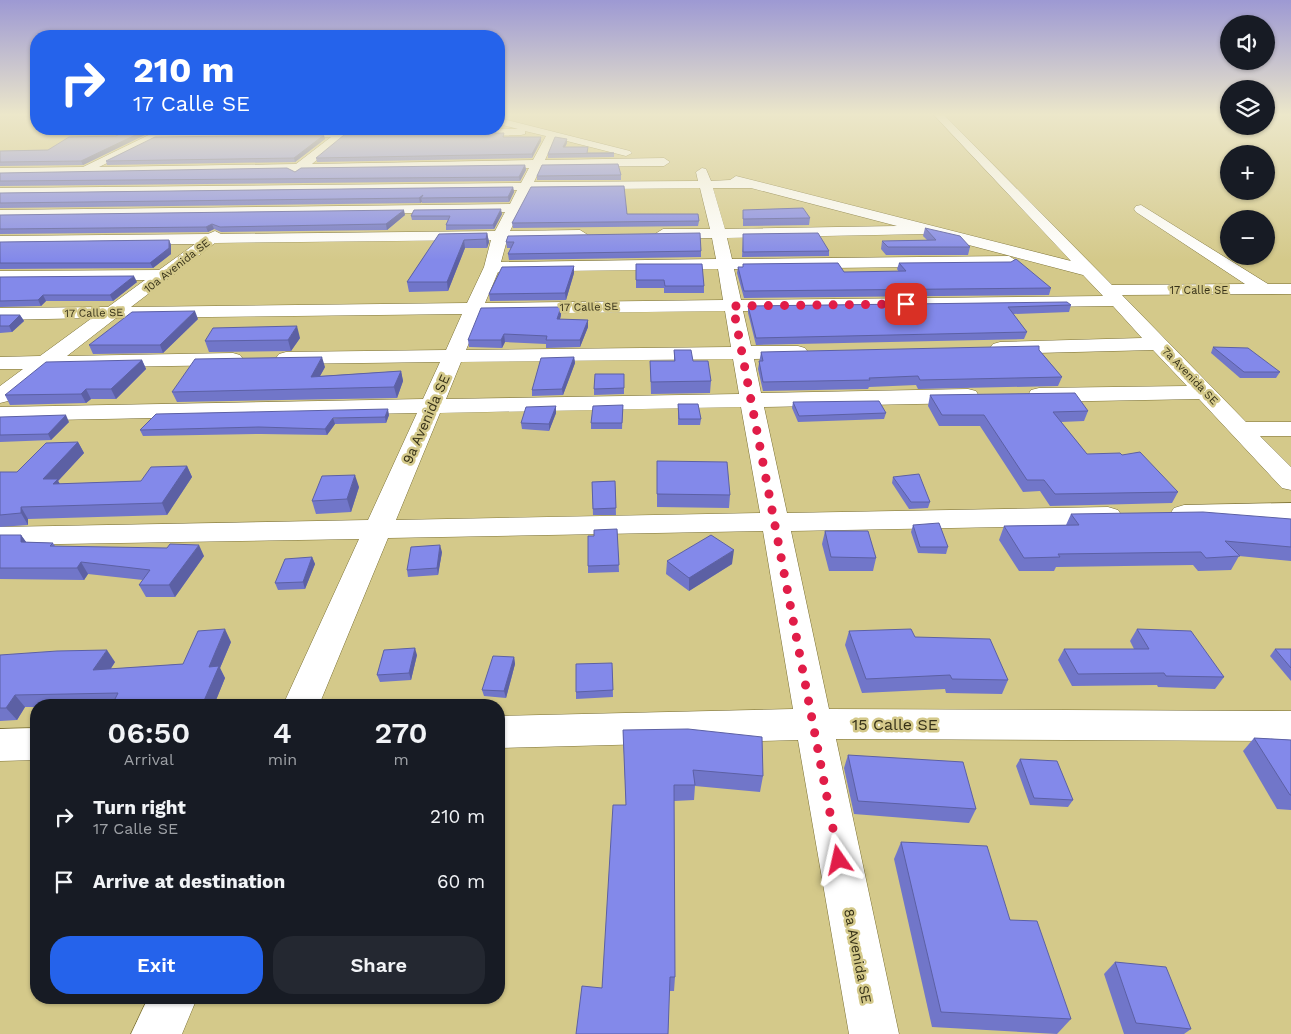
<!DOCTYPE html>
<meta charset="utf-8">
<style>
:root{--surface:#171b24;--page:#242831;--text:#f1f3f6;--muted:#9ea1a6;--accent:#2563eb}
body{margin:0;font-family:"Work Sans",sans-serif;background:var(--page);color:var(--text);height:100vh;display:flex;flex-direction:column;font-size:19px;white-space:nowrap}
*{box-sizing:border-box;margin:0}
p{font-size:16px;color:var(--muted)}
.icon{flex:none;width:28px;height:28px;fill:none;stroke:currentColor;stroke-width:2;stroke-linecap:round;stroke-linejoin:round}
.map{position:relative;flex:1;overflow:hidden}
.sheet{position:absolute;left:30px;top:699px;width:475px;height:305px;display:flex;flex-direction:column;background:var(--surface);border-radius:20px;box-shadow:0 1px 4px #0004}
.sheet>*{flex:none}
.hud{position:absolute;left:30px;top:30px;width:475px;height:105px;border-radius:20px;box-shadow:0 1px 4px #0004;background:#2563eb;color:#fff;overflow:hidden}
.tools{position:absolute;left:1220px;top:15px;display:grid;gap:10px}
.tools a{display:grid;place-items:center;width:55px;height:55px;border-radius:50%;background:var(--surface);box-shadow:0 1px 4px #0004;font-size:25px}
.pin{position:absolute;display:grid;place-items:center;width:42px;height:42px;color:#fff;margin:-21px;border-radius:10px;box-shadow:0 2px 8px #0006}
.me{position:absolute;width:55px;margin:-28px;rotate:349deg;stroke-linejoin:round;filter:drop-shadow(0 0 4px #0008)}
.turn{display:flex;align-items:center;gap:18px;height:105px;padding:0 20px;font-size:22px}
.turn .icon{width:65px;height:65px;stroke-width:2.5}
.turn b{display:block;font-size:35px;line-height:42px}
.eta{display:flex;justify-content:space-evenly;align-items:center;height:85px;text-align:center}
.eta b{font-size:30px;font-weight:600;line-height:35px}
.button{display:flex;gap:10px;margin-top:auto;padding:10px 20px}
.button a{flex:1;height:58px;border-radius:20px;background:var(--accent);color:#fff;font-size:20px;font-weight:600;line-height:58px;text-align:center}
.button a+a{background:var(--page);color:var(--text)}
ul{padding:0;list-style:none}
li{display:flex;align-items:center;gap:15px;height:65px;padding:0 20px}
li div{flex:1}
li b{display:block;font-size:19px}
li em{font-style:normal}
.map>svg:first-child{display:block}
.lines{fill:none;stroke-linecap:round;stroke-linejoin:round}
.minor-casing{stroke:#7a6f33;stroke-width:1}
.minor{fill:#fff;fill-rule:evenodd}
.wall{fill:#7176c9}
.shaded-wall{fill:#5c60a4}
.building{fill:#8389ea;stroke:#5c60a4}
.route{stroke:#e11d48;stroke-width:9;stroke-dasharray:0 16.2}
.labels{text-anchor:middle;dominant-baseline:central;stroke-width:5;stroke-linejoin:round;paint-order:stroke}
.far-street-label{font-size:11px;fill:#363118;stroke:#d4c98a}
.street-label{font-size:14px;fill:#363118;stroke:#d4c98a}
.near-street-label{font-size:16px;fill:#363118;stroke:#d4c98a}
</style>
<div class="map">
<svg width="1291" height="1034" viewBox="0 0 1291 1034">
<rect width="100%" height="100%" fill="#d4c98a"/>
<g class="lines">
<g class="minor-casing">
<g id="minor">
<path d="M934 115H944L1112 285 1245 284 1136 212 1134 209 1136 206 1141 205 1268 284H1291V294L1122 295 1246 422H1291V436H1260L1291 467V490L1282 488 1199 399 1039 402 1031 400 1028 395 1031 390 1039 388 1187 386 1153 350 1000 354 993 352 990 348 993 344 1000 342 1142 338 1113 306 743 311 751 346H798L805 348 808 352 805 356 798 358 754 359 761 393 968 389 976 391 979 396 976 401 968 403 764 407 787 513 1108 507 1118 510 1122 516 1118 522 1108 525 791 531 829 709 1291 711V741L836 739 899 1034H849L798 740 499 748V716L793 709 763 531 388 538 319 705H283L359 539 0 545V527L368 520 417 413 0 421V407L423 399 440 362 286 364 279 362 276 358 279 354 286 352 446 350 462 314 116 318 67 356 233 353 240 355 243 359 240 363 233 365 50 368 8 401 0 403V386L23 369H0V357L40 356 92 318 0 320V308L108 307 145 280 0 281V271L159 270 195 244 0 246V236L208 234 215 231 221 234 495 231 505 212 0 218V210L510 204 517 190 0 196V188L521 183 529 168 302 171 295 175 289 171 0 176V168L83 167 161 129H174L170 133 339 131 353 129 352 131 518 129 499 124V118L630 151 632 153 626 156 555 138 545 160 664 158 670 162 664 166 541 167 534 182 698 181 696 172 702 168 706 169 711 181 730 180 736 176 1071 261ZM525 131 546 136 533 160 312 164 344 137 521 135 525 134ZM331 137 296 164 99 167 156 139ZM700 188 710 229H663L655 234 663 239 712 238 716 259 501 262 507 240H580L588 235 580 230 510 231 530 190ZM713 188H751L897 226 725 229ZM927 234 1083 275 1103 296 741 300 734 269 1009 266 1017 261 1009 256 732 259 727 238ZM491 240 484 267 467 303 131 307 215 243ZM718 269 723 300 485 303 498 272ZM725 311 731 347 466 350 481 314ZM733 359 739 394 446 399 461 362ZM741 407 760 513 396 520 440 413Z"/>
<path d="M1291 503V521L1184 523 1174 520 1170 514 1174 508 1184 505Z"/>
<path d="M36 728V760L0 761V729Z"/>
<path d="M148 998H197L182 1034H131Z"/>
</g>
</g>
<use href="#minor" class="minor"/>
</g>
<g class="wall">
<path d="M174 129H280L175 131Z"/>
<path d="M155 130 83 165 0 166V151L48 150 116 136Z"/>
<path d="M504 137 541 141 532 158 317 162 316 158Z"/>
<path d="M325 139 295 162 107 165 106 161Z"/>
<path d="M567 143 565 147 588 153H614V157L548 158V154Z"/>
<path d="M525 165 526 170 520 181 0 186V173L295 172Z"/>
<path d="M621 175V180H537V176Z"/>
<path d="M513 187 514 192 509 202 422 203V202L420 203 0 208V193Z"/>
<path d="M743 210 810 218 809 225 743 226Z"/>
<path d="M502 214 494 229 446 230V225L448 220H412L411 216Z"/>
<path d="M0 215H405L387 230 221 232 214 229 208 232 0 234Z"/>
<path d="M699 221 698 226 513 228 512 223Z"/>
<path d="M925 228 970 247 968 255H886L881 249 882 241 927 240 923 236Z"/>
<path d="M487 233 489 242 487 248H465L448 291 409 292 407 282 439 234Z"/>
<path d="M508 236 701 251V257L509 260 508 254 511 248H507L506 242Z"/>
<path d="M743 239 829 251V256L742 257Z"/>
<path d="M169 240 171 245V254L153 268 0 269V242Z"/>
<path d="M899 263 1051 288 1049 295 744 298 737 273 738 267 844 272H899L897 269Z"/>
<path d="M636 264 704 286V293H664V288H636Z"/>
<path d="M574 273 566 300 490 301 489 294Z"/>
<path d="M0 277 137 282 113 301H46L41 306 0 307Z"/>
<path d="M1071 305 1069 312 1013 314 1027 332 1024 339 756 345 748 313V306Z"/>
<path d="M0 315H20L24 321 12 332 0 333Z"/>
<path d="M561 315 560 319 588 327 580 347 546 348V344L505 342 502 348 469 347 468 340Z"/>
<path d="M198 319 163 353 93 354 89 345Z"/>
<path d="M300 338 291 351 209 352 205 341Z"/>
<path d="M1213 347 1280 372 1276 378H1240L1211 353Z"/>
<path d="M674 350 693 361 711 381 710 393 651 394 650 361H674Z"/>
<path d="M1039 350 1062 377 1058 386 918 389 916 385 869 387 868 389 763 391 758 369 761 352Z"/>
<path d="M574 357 575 363 563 395 532 396V390Z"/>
<path d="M142 360 146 369 116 399H91L86 403 10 405 5 395Z"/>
<path d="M325 367 320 376 401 371 403 381 397 398 177 402 172 392Z"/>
<path d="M624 374V394L594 395V389Z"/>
<path d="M930 395 1088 411 1084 421 1061 422 1087 454 1122 455 1178 492 1172 503 1050 506 1040 491 1023 492 980 426H939L928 406Z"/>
<path d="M793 402 886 413 884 419 798 422 792 408Z"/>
<path d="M678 404 701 419 700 425H678Z"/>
<path d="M623 405 622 429H591V423Z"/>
<path d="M556 406V413L549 431 522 429 521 423Z"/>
<path d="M389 415 386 423 335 424 327 435 261 434 143 436 140 430Z"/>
<path d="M0 417 69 422 51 440 0 442Z"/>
<path d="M78 442 84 453 58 481 60 484 141 481 187 466 192 477 167 515 28 519V525L0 527V472H17Z"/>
<path d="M657 461 730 495 729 508 657 507Z"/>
<path d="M893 477 930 502 928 508 909 509 892 483Z"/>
<path d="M615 481 616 515H593L592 482Z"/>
<path d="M359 487 351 512 316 514 312 501Z"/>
<path d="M1071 514 1291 519V561L1239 556 1231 570 1198 571 1193 565 1056 567 1054 571H1019L999 540 1004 526 1066 525Z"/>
<path d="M913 525 948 547 946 554 918 553 911 532Z"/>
<path d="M617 529 619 572 588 573V566L594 536Z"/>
<path d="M825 531 876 558 873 571H829L822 544Z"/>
<path d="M0 535H21L26 542 53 543 55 546 204 556 175 597H146L139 585 143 580 88 574 84 580 0 579Z"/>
<path d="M442 552 438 575 408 577 407 570Z"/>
<path d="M312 557 315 564 305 589 278 590 275 583Z"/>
<path d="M667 561 732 564 689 591 666 574Z"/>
<path d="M1137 629 1224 677 1215 689 1158 687 1157 685 1072 686 1058 660 1064 649H1134L1130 641Z"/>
<path d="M849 631 915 637 1008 680 1002 694 946 693 945 689 862 693 845 645Z"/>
<path d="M231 642 220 668 225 678 214 705H36V707H25L17 720 0 721V655L115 662 110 669 183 664Z"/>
<path d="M1275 649H1291V681L1270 656Z"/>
<path d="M417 655 411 680 380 682 377 675Z"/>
<path d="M514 657 515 664 506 698 484 696 482 690Z"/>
<path d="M612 663 613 697 576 699V692Z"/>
<path d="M623 730 763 776 760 792 695 786 694 800 674 801 675 977 674 991H669L668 1034 602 988 626 805Z"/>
<path d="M1254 738 1291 740V810L1277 809 1243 751Z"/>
<path d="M848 755 976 809 969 823 854 814 844 768Z"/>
<path d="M1020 759 1073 800 1068 807 1030 805 1016 766Z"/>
<path d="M901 842 1010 920 1071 1019 1057 1034 932 1027 894 859Z"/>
<path d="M1115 962 1191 1029 1184 1034H1124L1104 974Z"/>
</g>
<g class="shaded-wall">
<path d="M148 129H154L155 130 83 165 81 161Z"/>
<path d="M324 135 325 139 295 162 294 158Z"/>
<path d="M541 137V141L532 158V154Z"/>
<path d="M567 139V143L563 151V147Z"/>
<path d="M525 165 526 170 520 181 519 177Z"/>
<path d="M513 187 514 192 509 202 508 197Z"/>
<path d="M423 195 421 198 422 202 420 203 419 198Z"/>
<path d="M501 209 502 214 494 229 493 225Z"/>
<path d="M404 210 405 215 387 230 386 224Z"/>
<path d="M212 224 214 229 208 232 206 227Z"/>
<path d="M487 233 489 242 487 248 486 239Z"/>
<path d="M169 240 171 245V254L153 268 150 263Z"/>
<path d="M464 240 465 248 448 291 447 282Z"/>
<path d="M574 266V273L566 300 565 293Z"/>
<path d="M134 276 137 282 113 301 110 295Z"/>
<path d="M43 295 46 301 41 306 38 300Z"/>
<path d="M561 307V315L558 326 557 319Z"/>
<path d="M195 311 198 319 163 353 160 345Z"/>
<path d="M20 315 24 321 12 332 9 326Z"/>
<path d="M588 320V327L580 347V340Z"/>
<path d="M297 326 300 338 291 351 288 340Z"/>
<path d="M504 334 505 342 502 348 501 340Z"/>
<path d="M322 357 325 367 314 387 311 377Z"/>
<path d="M574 357 575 363 563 395 562 389Z"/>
<path d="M142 360 146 369 116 399 111 389Z"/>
<path d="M401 371 403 381 397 398 394 387Z"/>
<path d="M86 389 91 399 86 403 81 394Z"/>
<path d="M556 406V413L549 431V424Z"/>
<path d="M388 409 389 415 386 423 385 417Z"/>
<path d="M66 415 69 422 51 440 48 434Z"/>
<path d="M333 418 335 424 327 435 325 429Z"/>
<path d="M78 442 84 453 58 481 64 490 43 479Z"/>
<path d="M187 466 192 477 167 515 162 503Z"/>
<path d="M355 475 359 487 351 512 347 499Z"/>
<path d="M21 507 28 519V525L21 513Z"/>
<path d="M21 535 29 546 21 542Z"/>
<path d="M199 545 204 556 175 597 169 585Z"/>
<path d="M440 545 442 552 438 575 437 568Z"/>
<path d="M734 550 732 564 689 591V578Z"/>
<path d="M312 557 315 564 305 589 303 582Z"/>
<path d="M81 562 88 574 84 580 77 568Z"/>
<path d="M225 629 231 642 220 668 225 678 214 705H204L203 703 209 667Z"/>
<path d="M415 648 417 655 411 680 409 673Z"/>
<path d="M107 650 115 662 102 683 93 670Z"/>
<path d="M514 657 515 664 506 698 504 691Z"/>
<path d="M15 695 25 707 17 720 6 708Z"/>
</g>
<g class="building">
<path d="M128 129H148L81 161 0 162V151L48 150 69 137 116 136Z"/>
<path d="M504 133 503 137H541L532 154 316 158 344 135Z"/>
<path d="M324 135 294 158 106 161 155 137Z"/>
<path d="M555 137 567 139 563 147H588L587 153H614L548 154Z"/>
<path d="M618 164 621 175 537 176 542 165Z"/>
<path d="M525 165 519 177 0 181V173L287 168 295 172 301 168Z"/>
<path d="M624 186 627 214H698L699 221 512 223 531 187Z"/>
<path d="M513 187 508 197 421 198 423 195 419 198 0 203V193Z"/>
<path d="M803 208 810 218 743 219V210Z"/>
<path d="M501 209 493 225H446L450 216H411L414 210Z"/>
<path d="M404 210 386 224 220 227 212 224 206 227 0 229V215Z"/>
<path d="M925 228 960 236 970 247H888L882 241 936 240Z"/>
<path d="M487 233 486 239 464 240 447 282H407L439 234Z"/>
<path d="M700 233 701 251 508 254 514 242H506L508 236Z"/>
<path d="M818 233 829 251 743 252V234Z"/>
<path d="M169 240V248L150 263H0V242Z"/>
<path d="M1016 259 1051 288 744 291 738 267H743V264L838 263 844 272 906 271 899 263 1011 262Z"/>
<path d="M636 264H702L704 286H665L664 280H636Z"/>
<path d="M574 266 565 293 489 294 502 267Z"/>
<path d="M134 276 110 295H43L38 300 0 301V277Z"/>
<path d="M1067 302 1071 305 1008 307 1027 332 756 338 748 306Z"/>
<path d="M561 307 557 319 588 320 580 340H546L547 336 504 334 501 340H468L481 308Z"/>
<path d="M195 311 160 345H89L132 312Z"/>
<path d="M0 315H20L9 326H0Z"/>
<path d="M297 326 288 340 205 341 213 328Z"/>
<path d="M1039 346V350L1062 377 920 380 918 376 869 378 870 380 763 382 759 361H763L761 352Z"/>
<path d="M1213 347 1248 348 1280 372H1244Z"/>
<path d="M674 350H691L693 361H708L711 381 651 382 650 361H675Z"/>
<path d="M322 357 311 377 401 371 394 387 172 392 195 359Z"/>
<path d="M574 357 562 389 532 390 541 358Z"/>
<path d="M142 360 111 389H86L81 394 5 395 46 362Z"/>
<path d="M595 374H624V388L594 389Z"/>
<path d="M1075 393 1088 411 1053 412 1087 454 1120 453 1122 455 1140 452 1178 492 1055 494 1044 480H1027L984 415H942L930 395Z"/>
<path d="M879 401 886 413 799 416 793 402Z"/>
<path d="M678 404H698L701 419H679Z"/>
<path d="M623 405 622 423H591L593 406Z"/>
<path d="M556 406 549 424 521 423 526 407Z"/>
<path d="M388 409 385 417 333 418 325 429 259 427 140 430 156 414Z"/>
<path d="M66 415 48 434 0 435V417Z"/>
<path d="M78 442 43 479H58L53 484 141 481 151 467 187 466 162 503 21 507V513L0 515V472H17L46 443Z"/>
<path d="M657 461 727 462 730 495 657 494Z"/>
<path d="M919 474 930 502H911L893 477Z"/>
<path d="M355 475 347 499 312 501 322 476Z"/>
<path d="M615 481 616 508 593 509 592 482Z"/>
<path d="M1203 512 1291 519V547L1225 541 1240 556 1206 558 1201 552 1058 554 1060 557 1024 558 1004 526 1079 525 1071 514Z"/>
<path d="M939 523 948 547H920L913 525Z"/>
<path d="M617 529 619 565 588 566V536H594V530Z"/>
<path d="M825 531H868L876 558 831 557Z"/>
<path d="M0 535H21V542L53 543 50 546 167 548 170 544 199 545 169 585H139L150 570 81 562 77 568H0Z"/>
<path d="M711 535 734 550 689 578 667 561Z"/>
<path d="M440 545 437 568 407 570 411 547Z"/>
<path d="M312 557 303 582 275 583 285 559Z"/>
<path d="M225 629 209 667 219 666 203 703 164 705 166 701 112 705 118 693 15 695 6 708H0V655L57 651 107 650 93 670 183 664 198 631Z"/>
<path d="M911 629 915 637 990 639 1008 680 952 679 950 675 866 679 849 631Z"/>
<path d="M1137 629 1191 631 1224 677 1166 676 1164 673 1078 674 1064 649H1149Z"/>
<path d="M415 648 409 673 377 675 384 650Z"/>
<path d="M1275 649H1291V668Z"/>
<path d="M493 656 514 657 504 691 482 690Z"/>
<path d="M612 663 613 690 576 692V664Z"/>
<path d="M688 729 762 737 763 776 693 770 695 785H674L675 977H670L668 1034H576L582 986 602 988 613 805H626L623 730Z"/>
<path d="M1254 738 1291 740V795H1290Z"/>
<path d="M848 755 963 762 976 809 858 801Z"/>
<path d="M1020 759 1057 761 1073 800 1034 798Z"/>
<path d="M901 842 987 846 1010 920 1037 921 1071 1019 941 1012Z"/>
<path d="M1115 962 1166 967 1191 1029 1136 1023Z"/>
</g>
<linearGradient id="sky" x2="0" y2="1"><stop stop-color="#9d99d3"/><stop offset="0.44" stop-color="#ece7ca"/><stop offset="1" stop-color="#ece7ca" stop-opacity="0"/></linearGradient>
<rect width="1291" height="260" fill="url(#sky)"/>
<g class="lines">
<path class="route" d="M839 860 733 306 906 304"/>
</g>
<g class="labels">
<g class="far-street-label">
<text transform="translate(177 266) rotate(-38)">10a Avenida SE</text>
<text x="1199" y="290">17 Calle SE</text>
<text transform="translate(589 307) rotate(-1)">17 Calle SE</text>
<text transform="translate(94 313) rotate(-1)">17 Calle SE</text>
<text transform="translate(1190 376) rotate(46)">7a Avenida SE</text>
</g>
<g class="street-label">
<text transform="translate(426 419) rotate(-66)">9a Avenida SE</text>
<text transform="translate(858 956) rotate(79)">8a Avenida SE</text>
</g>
<g class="near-street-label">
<text x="895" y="724">15 Calle SE</text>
</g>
</g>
</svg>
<div class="tools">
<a><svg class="icon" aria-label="sound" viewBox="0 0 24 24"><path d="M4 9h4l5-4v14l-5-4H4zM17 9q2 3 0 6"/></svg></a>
<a><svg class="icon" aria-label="layers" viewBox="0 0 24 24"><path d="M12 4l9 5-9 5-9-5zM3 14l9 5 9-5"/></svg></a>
<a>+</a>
<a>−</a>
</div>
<div class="pin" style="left:906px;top:304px;background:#d93025"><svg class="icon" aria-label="arrive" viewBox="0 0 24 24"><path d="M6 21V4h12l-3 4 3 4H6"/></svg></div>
<svg class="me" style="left:839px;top:860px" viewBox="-20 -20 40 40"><path d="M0-17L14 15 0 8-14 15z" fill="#e11d48" stroke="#fff" stroke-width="4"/></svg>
<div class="hud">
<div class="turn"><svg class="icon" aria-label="right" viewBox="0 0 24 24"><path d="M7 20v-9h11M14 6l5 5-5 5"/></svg><div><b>210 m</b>17 Calle SE</div></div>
</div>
<section class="sheet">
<div class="eta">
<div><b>06:50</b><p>Arrival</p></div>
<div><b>4</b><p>min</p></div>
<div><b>270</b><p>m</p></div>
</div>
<ul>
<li><svg class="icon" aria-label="right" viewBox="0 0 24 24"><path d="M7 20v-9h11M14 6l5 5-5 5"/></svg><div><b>Turn right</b><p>17 Calle SE</p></div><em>210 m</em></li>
<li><svg class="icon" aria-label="arrive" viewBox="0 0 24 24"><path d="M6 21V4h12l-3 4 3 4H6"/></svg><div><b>Arrive at destination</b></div><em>60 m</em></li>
</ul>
<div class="button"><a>Exit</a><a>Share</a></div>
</section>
</div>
